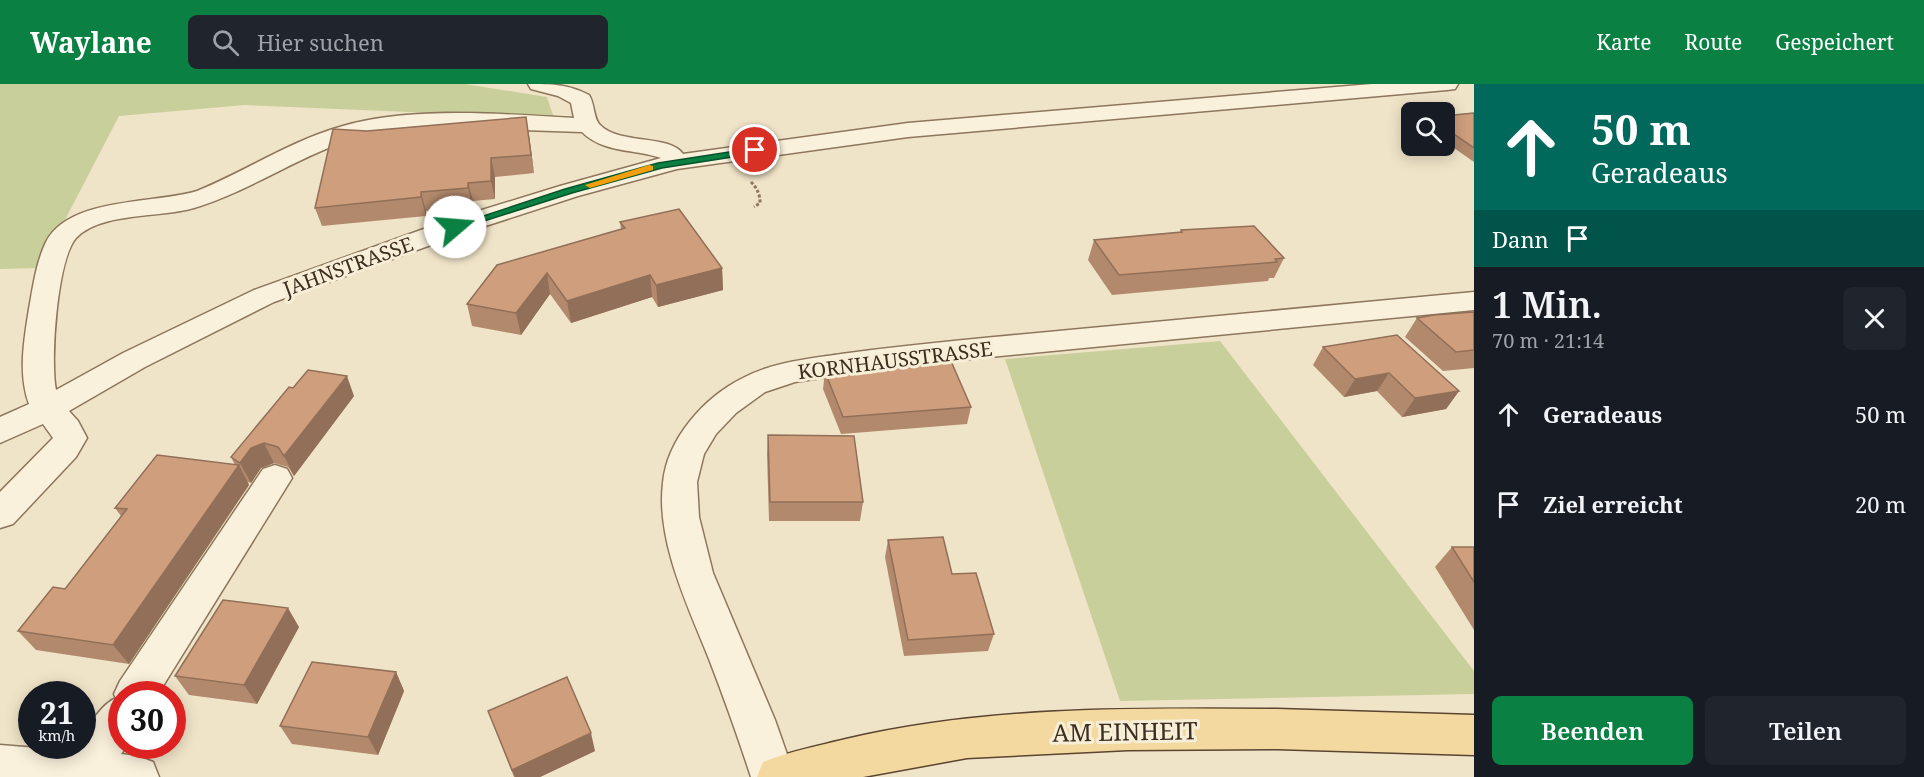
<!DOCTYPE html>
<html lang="de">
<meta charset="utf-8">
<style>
:root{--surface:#171b24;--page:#20242c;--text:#f1f3f6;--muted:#9ea1a6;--accent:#0b8043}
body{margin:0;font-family:"Noto Serif",serif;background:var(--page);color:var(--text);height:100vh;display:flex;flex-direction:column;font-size:22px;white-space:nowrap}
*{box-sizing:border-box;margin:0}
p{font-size:20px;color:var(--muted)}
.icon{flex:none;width:33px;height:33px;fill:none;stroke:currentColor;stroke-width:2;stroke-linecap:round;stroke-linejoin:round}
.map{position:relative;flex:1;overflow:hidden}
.panel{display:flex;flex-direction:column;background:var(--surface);width:450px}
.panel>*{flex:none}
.hud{background:#00695c;color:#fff;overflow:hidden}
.controls{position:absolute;left:1401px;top:18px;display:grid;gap:12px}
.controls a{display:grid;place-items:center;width:54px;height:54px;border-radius:9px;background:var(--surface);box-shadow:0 3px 15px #0003;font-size:30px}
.speed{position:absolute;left:18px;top:597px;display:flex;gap:12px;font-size:30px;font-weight:700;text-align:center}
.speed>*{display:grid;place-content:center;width:78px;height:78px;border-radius:50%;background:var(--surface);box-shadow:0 3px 15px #0003;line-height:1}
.speed small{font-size:15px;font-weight:400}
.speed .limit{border:9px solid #d22;background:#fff;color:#111}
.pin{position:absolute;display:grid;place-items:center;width:51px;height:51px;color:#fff;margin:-26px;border:3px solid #fff;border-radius:50%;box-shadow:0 2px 6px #0007}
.me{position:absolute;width:66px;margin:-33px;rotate:72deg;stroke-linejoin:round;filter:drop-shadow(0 0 4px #0008)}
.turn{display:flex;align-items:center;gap:21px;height:126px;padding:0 18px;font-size:27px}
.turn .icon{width:78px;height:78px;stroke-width:2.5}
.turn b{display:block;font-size:42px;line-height:51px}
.then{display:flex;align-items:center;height:57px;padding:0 18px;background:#0003;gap:12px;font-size:22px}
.round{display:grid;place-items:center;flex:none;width:63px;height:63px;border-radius:9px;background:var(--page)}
.summary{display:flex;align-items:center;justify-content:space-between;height:102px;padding:0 18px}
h1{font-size:36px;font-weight:600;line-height:45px}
.primary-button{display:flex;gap:12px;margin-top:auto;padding:12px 18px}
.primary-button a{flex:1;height:69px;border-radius:9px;background:var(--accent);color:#fff;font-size:24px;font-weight:600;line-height:69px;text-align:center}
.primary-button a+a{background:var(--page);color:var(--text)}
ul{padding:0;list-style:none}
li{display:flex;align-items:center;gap:18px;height:90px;padding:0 18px}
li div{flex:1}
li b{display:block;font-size:22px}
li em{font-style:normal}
header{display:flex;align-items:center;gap:36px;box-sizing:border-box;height:84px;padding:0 30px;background:var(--accent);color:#fff}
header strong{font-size:28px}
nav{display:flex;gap:33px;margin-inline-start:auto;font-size:21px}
.search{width:420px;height:54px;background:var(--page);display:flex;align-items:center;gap:15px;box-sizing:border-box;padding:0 21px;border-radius:9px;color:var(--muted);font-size:22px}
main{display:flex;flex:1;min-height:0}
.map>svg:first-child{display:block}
.green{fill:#c9cf9b}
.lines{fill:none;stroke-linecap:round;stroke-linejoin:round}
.minor-casing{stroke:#8d765c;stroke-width:3}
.major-casing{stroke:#5b4430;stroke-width:3}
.path{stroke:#8d765c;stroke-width:3;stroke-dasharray:3 2;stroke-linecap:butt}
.minor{fill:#faf1dc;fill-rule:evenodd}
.major{fill:#f3d9a0;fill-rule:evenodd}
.wall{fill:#b2896c}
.shaded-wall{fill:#916f58}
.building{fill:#cf9f7d;stroke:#916f58;stroke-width:1.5}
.route{fill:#0b8043;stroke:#07532c;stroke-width:1.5}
.slow{fill:#f59e0b}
.labels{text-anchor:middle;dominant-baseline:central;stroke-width:6;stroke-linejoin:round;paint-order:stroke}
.street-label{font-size:20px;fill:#3d2e20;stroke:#f7eed8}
.near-street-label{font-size:24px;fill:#3d2e20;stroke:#f7eed8}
</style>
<header>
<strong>Waylane</strong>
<div class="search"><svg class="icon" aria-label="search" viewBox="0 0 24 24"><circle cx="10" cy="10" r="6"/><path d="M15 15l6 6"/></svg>Hier suchen</div>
<nav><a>Karte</a><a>Route</a><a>Gespeichert</a></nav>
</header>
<main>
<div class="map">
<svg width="1474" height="693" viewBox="0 0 1474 693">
<rect width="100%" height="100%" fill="#f0e4c8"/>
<g class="green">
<path d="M0 0H465L547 13 554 34 245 21 119 32 40 184 0 185Z"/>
<path d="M1220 257 1474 587V610L1120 617 1005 275Z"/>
</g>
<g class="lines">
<g class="minor-casing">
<g id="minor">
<path d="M528 0C553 0 567 0 589 11 595 20 593 34 600 41 620 61 669 50 683 70L908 39 1372 0H1458L1455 5 1447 6 908 53 677 85 578 112 464 149 274 218 145 283 69 327 78 337 87 354 76 373 13 440 0 444V408L53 354 43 340 0 359V333L29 320C18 290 24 256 29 225 33 203 36 179 46 158 69 113 154 120 197 107 246 87 292 56 343 42 412 22 502 30 574 34L571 19 558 12 531 5ZM406 45H493L582 48C603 69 635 65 661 74L560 102 446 137 254 206 123 269 56 306C50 277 57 176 76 154 100 128 161 134 194 124 267 102 327 49 406 45Z"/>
<path d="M1474 208V226L898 282 795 298 765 308 736 329 716 350 704 370 697 398 699 433 713 489 775 636 795 693H751C738 653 724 614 709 575 688 522 656 457 663 399 667 355 704 313 743 294 773 278 808 275 841 270 892 263 943 258 994 253 1154 238 1314 223 1474 208Z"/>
<path d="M275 381 287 385 292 394 158 610H122V662H127L121 670 137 672 153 678 159 693H0V661L74 667 77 662H82C82 647 103 619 116 614L114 610 120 597 263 385Z"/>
</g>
</g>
<g class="major-casing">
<path id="major" d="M1277 625 1474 631V671L1277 665 1128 666 967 674 863 693H757L763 678C790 667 818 662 846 655 987 622 1133 624 1277 625Z"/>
</g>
<path class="path" d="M751 98C757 104 760 110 760 119L754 123"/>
<use href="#minor" class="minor"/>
<use href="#major" class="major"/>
</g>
<g class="wall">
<path d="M1474 29V78L1444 57V32Z"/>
<path d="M367 47 529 51 534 89 495 93V115L473 117 472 122 426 127V132L322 142 315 124Z"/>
<path d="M620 138 722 184 723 206 658 223 652 213 571 239 550 210 521 251 472 242 467 220 621 145Z"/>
<path d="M1181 146 1284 174 1274 194H1269L1268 197 1112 211 1088 176 1094 156 1180 148Z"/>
<path d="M1474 228V284L1443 287 1405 253 1417 234Z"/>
<path d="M1323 263 1459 307 1446 325 1402 333 1377 307 1344 313 1313 281Z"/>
<path d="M825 288 971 323 967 340 841 350 823 305Z"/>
<path d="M354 312 294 392 288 383 274 379 261 384 251 399 248 398 249 401 129 580 36 566 18 547 65 505 121 432 115 424 235 381 231 373Z"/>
<path d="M768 351 863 418 860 437H769L767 370Z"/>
<path d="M888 456 952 490 994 550 988 567 904 572 885 473Z"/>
<path d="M1452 463H1474V546L1435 483Z"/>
<path d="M299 543 257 620 189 611 175 592Z"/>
<path d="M396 588 404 607 378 671 292 660 280 642Z"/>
<path d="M488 627 595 667 540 693H514Z"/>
</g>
<g class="shaded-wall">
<path d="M526 33 529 51 534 89 531 71Z"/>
<path d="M491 74 495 93V115L491 97Z"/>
<path d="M468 99 473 117 472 122 468 104Z"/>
<path d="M421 108 426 127V132L421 113Z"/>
<path d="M722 184 723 206 658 223 656 201Z"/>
<path d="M547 189 550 210 521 251 516 229Z"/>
<path d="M650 191 652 213 571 239 567 217Z"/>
<path d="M1389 289 1377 307 1344 313 1355 295Z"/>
<path d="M347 292 354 312 294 392 284 372Z"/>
<path d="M1459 307 1446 325 1402 333 1415 314Z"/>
<path d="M264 359 274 379 261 384 251 399 240 379 251 364Z"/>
<path d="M239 381 249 401 129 580 113 561Z"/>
<path d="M288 524 299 543 257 620 244 601Z"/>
<path d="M396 588 404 607 378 671 368 653Z"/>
<path d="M591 649 595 667 540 693H515L512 686Z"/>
</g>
<g class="building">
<path d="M1474 29V64L1444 43V32Z"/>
<path d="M526 33 531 71 491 74V97L468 99V104L421 108V113L315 124 333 45 367 47Z"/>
<path d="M679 125 722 184 656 201 650 191 567 217 547 189 516 229 467 220 497 181 625 144 620 138Z"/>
<path d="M1254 142 1284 174 1275 175 1277 178 1119 191 1094 156 1182 148 1181 146Z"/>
<path d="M1474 228V266L1456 268 1417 234 1434 231Z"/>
<path d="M1397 251 1459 307 1415 314 1389 289 1355 295 1323 263Z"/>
<path d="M951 277 971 323 843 333 825 288Z"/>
<path d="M308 286 347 292 284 372 278 363 264 359 251 364 240 379 231 373 289 303 293 304Z"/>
<path d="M768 351 854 352 863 418H770Z"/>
<path d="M157 371 239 381 113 561 18 547 53 503 65 505 127 425 115 424Z"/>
<path d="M943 453 952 490 976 489 994 550 908 556 888 456Z"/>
<path d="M1452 463H1474V498Z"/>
<path d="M223 516 288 524 244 601 175 592Z"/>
<path d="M312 578 396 588 368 653 280 642Z"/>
<path d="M567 593 591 649 512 686 488 627Z"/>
</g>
<path class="route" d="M755 64 760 66 758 69 662 84 572 109 459 145 455 146 450 143 565 105 658 79Z"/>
<path class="slow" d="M649 81 653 82V86L590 104 585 101Z"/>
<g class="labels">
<g class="street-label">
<text transform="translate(348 182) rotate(-20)">JAHNSTRASSE</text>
<text transform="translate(895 276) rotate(-7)">KORNHAUSSTRASSE</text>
</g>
<g class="near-street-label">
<text transform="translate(1125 647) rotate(-1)">AM EINHEIT</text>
</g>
</g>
</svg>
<div class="controls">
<a><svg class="icon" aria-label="search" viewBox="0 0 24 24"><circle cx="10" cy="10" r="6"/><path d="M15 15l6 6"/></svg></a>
</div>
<div class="speed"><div>21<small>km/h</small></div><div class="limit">30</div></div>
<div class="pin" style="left:755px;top:66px;background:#d93025"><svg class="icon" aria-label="arrive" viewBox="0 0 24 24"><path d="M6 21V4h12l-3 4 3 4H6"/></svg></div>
<svg class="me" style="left:455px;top:143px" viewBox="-20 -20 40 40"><circle r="19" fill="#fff"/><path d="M0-13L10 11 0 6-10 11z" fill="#0b8043"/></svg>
</div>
<section class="panel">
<div class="hud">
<div class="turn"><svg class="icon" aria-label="ahead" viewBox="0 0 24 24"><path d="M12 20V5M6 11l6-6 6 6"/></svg><div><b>50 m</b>Geradeaus</div></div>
<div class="then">Dann<svg class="icon" aria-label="arrive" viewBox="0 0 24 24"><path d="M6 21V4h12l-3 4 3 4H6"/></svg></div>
</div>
<div class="summary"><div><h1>1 Min.</h1><p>70 m · 21:14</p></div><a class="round"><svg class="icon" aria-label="close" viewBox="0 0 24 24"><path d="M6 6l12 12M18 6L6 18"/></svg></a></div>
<ul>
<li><svg class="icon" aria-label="ahead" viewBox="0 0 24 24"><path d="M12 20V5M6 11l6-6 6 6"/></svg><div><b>Geradeaus</b></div><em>50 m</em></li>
<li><svg class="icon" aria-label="arrive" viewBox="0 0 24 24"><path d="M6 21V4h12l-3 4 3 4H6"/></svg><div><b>Ziel erreicht</b></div><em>20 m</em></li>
</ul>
<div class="primary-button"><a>Beenden</a><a>Teilen</a></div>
</section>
</main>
